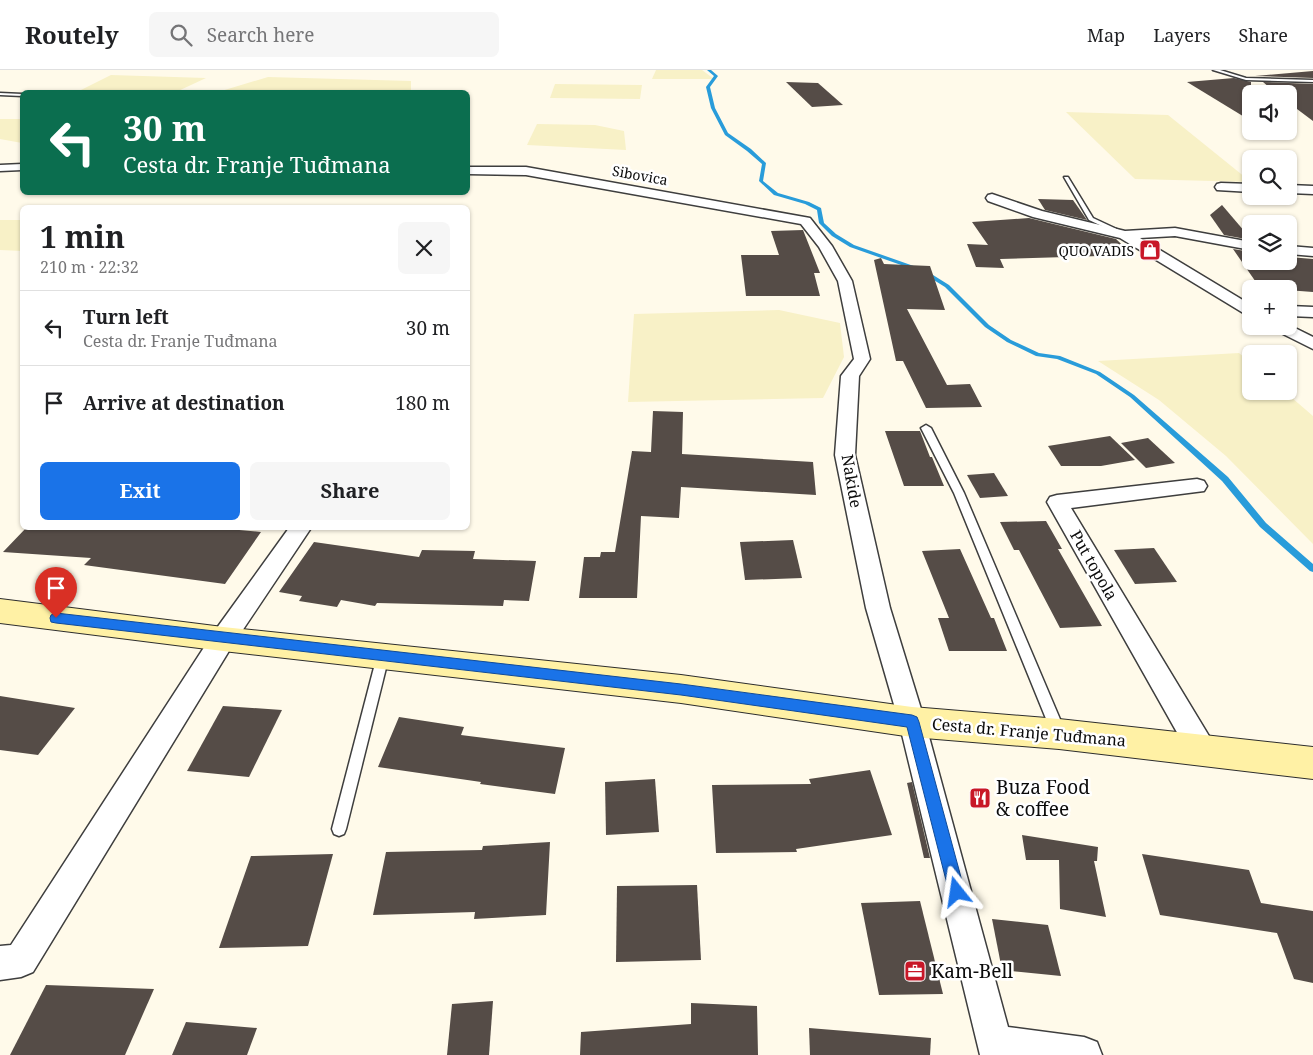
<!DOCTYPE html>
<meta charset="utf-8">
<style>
:root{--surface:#fff;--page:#f6f6f6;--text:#202124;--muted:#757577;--line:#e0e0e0;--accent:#1a73e8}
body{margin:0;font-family:"Noto Serif",serif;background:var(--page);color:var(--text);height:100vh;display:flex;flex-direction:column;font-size:19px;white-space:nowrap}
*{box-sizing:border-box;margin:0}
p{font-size:16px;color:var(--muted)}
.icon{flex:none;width:28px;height:28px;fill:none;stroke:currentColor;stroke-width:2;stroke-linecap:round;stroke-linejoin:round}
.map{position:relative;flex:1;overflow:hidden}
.details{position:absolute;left:20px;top:135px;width:450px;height:325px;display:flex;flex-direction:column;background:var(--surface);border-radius:8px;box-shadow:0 1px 4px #0004}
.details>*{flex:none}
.hud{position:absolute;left:20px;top:20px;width:450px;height:105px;border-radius:8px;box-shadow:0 1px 4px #0004;background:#0b6e4f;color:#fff;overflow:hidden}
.fabs{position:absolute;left:1242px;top:15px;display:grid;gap:10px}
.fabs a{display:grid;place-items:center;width:55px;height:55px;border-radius:8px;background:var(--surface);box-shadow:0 1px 4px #0004;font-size:25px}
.pin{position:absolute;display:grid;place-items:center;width:42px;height:42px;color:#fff;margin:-51px -21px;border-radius:50% 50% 50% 0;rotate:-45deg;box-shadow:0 0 5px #0007}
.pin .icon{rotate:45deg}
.me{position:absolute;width:55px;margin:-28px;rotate:345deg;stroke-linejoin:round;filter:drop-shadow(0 0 4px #0008)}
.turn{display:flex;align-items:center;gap:18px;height:105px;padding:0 20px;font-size:22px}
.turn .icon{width:65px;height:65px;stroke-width:2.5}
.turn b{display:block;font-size:35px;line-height:42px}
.round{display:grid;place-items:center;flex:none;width:52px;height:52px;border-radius:8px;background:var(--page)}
.headline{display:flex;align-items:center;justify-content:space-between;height:85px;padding:0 20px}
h1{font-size:30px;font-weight:700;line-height:38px}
.button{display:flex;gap:10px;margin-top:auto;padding:10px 20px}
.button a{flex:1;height:58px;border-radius:8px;background:var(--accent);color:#fff;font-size:20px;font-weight:700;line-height:58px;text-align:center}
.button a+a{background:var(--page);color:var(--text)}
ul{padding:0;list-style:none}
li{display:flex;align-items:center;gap:15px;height:75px;padding:0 20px;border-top:1px solid var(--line)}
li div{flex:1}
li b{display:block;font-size:19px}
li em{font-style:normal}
header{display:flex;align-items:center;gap:30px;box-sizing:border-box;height:70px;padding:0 25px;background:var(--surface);border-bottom:1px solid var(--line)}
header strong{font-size:24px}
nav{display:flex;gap:28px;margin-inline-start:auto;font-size:18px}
.search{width:350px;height:45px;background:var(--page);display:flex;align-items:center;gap:12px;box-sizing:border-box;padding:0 18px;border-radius:8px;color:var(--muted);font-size:19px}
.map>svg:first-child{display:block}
.farmland{fill:#f8f1c7}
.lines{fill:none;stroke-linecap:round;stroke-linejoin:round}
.stream{fill:#299cda;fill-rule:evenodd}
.building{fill:#554c47}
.lane-casing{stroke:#3e3e3e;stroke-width:3}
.street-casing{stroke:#3e3e3e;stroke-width:3}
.secondary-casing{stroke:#2d2d2d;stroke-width:2}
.lane{fill:#fff;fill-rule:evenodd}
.street{fill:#fff;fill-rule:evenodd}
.secondary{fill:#fff1a5;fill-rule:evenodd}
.route{fill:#1a73e8;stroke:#114b97}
.labels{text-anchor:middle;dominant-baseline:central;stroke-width:5;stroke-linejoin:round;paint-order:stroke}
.far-street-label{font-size:14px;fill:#0b0b0b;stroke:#fff}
.far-poi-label{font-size:14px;fill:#0b0b0b;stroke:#fff;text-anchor:end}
.street-label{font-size:16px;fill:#0b0b0b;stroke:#fff}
.near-poi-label{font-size:19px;fill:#0b0b0b;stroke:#fff;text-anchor:start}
</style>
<header>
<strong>Routely</strong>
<div class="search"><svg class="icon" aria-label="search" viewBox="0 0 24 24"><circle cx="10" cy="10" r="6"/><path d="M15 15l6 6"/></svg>Search here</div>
<nav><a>Map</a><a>Layers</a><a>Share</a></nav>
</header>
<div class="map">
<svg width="1313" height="985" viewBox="0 0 1313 985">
<rect width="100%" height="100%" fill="#fffaea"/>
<g class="farmland">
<path d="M656 0H702L714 9H652Z"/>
<path d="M111 5 206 8 176 22H77Z"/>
<path d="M268 7 411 11V22L303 21 301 22H218Z"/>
<path d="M555 14 642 15 640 29 550 28Z"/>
<path d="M1066 42 1168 45 1251 112 1135 109Z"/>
<path d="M0 49H22V73L0 69Z"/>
<path d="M537 54 595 55 624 61 626 80 527 75Z"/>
<path d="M0 150H22V181L0 180Z"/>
<path d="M779 240 840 253 844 287 823 328 628 332 634 244Z"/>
<path d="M1239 283 1251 293V321H1284L1313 346V474L1226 386 1159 330 1098 291Z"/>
</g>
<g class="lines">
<path class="stream" d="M707 0H711L718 6 710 17 715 38 728 63 751 79 766 93 763 111 778 123 809 132 821 138 824 153 836 164 854 175 925 200 949 215 989 255 1011 270 1039 283 1060 286 1100 302 1134 325 1228 407 1266 453 1313 494V502L1310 501 1260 457 1222 411 1130 327 1096 304 1057 289 1036 286 1007 272 985 257 945 217 921 202 850 177 832 166 819 153 817 140 805 134 774 125 759 111 762 94 747 81 725 65 711 38 706 17 714 6Z"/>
</g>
<g class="building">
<path d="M1313 1V8L1255 6Z"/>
<path d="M1234 8 1251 12V51L1187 12Z"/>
<path d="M786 12 818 13 843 35 812 37Z"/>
<path d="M1263 12 1313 14V51L1289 33V24H1277Z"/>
<path d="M1038 129 1073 130 1087 150 1045 140Z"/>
<path d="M1222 135 1251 169V170L1224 165 1210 145Z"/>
<path d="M1029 148 1116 169 1133 185 1000 189 1004 198 976 197 967 174 988 175 972 152Z"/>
<path d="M803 160 820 203H814L820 226H746L741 185H779L771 161Z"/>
<path d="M1233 179 1251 182V191H1289V187L1313 189V222L1260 218Z"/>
<path d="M881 188 884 194 930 196 945 240 907 239 947 315 970 314 982 337 926 338 903 291H896L874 190Z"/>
<path d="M653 341 683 342 682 384 813 392 816 425 681 417 679 448 641 446 637 528H579L584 487H600L601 482H615L632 381 651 382Z"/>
<path d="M885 361H920L930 387H932L944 416H904Z"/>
<path d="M1110 366 1135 390 1101 396H1061L1048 376Z"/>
<path d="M1148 368 1175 393 1146 398 1121 373Z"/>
<path d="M994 403 1008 426 980 428 967 405Z"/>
<path d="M1046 451 1062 479H1058L1102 556 1060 558 1019 480H1014L1000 452Z"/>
<path d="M26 458H217L261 462 225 514 84 495 91 488 3 482Z"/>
<path d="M793 470 802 508 745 510 740 472Z"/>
<path d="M314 472 419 487 422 480 475 481 473 489 536 491 529 531 504 530 503 536 377 533 375 536 341 530 337 537 299 531 302 526 279 522Z"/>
<path d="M1154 478 1177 512 1135 514 1114 480Z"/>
<path d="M960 479 991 548H994L1007 581H949L938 548H949L922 481Z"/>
<path d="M0 626 75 638 38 685 0 680Z"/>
<path d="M223 636 282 640 249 707 187 701Z"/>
<path d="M399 647 464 657 461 665 565 678 555 724 480 714 481 712 378 697Z"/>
<path d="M870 700 892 765 796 779 797 782 716 783 712 715 811 714 809 709Z"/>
<path d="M655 709 659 762 606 765 605 712Z"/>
<path d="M912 712 930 788H924L907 713Z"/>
<path d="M1022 765 1098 777 1097 791H1094L1106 847 1060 839 1059 790H1026Z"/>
<path d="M550 772 546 845 474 849 475 842 373 845 386 782 482 780 483 776Z"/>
<path d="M333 784 308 876 219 878 251 786Z"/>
<path d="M1142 784 1249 800 1261 833 1313 841V913L1294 909 1277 863 1160 845Z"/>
<path d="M697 815 701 890 616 892 617 816Z"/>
<path d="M920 831 943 924 879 925 861 833Z"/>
<path d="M992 849 1048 855 1061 906 1002 900Z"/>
<path d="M46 915 154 919 125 985H10Z"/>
<path d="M493 931 489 985H447L452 934Z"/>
<path d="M691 933 757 936 758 985H580L581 962 691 954Z"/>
<path d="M186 952 257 958 247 985H172Z"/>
<path d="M809 958 931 968 930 985H810Z"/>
</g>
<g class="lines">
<g class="lane-casing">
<g id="lane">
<path d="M1213 0H1220L1246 8 1313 10V12L1246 10Z"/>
<path d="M0 23 22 24V26L0 25Z"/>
<path d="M1064 107H1068L1093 148 1123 162V164H1119L1089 150Z"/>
<path d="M926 355 931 358 964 423 1065 661 1063 665 1058 667 1053 665 1051 661 954 423 921 358Z"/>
<path d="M383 581 387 582 389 586 346 759 344 764 339 766 334 764 332 759 377 586 379 582Z"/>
</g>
</g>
<g class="street-casing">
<g id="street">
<path d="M22 94V100L0 101V95Z"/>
<path d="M526 97 810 148 832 176 852 211 870 289 859 306 855 385 890 538 925 652 1008 957 1084 967 1097 972 1102 985H980L899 652 866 538 835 385 841 306 854 289 838 211 819 177 801 154 526 105 468 104V97Z"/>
<path d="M1221 113 1251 114V122L1217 120 1215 117 1217 114Z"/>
<path d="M1289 115 1313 116V124L1289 123Z"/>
<path d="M992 124 1042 141 1125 161 1175 158 1251 172V180L1175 166 1140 168 1251 235V246L1245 244 1120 168 1033 147 988 131 986 128 988 125Z"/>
<path d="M1289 176 1313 178V186L1289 184Z"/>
<path d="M1289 236 1313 237V247L1289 246Z"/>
<path d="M1289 255 1313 267V279L1273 259 1271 256Z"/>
<path d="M1197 409 1204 411 1207 416 1204 421 1071 438 1212 671 1216 680 1212 689 1202 693 1192 689 1047 432 1050 427 1057 425Z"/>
<path d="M289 458H311L232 576 33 902 21 907 0 910V876L11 875 214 562Z"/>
</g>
</g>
<g class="secondary-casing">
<path id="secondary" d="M0 529 223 557 681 605 912 637 1059 649 1313 677V709L1059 679 912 667 681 633 223 581 0 553Z"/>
</g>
<use href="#lane" class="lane"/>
<use href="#street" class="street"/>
<use href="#secondary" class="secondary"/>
</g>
<path class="route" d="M56 543 681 614 912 645 917 647 919 652 965 822 962 828 957 830 951 828 949 822 907 657 681 625 56 553 51 552 50 548 51 545Z"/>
<defs>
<g id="shop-square" transform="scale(1.125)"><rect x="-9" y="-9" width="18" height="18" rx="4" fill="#c81727" stroke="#fff"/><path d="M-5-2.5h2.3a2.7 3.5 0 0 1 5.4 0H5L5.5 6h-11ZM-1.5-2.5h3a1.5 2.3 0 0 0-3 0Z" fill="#fff"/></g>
<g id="restaurant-square" transform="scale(1.125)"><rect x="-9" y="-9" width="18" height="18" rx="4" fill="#c81727" stroke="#fff"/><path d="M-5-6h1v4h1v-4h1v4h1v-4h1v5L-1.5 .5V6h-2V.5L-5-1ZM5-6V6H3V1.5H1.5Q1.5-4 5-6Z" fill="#fff"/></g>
<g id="office-square" transform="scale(1.125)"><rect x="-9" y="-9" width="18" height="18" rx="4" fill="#c81727" stroke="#fff"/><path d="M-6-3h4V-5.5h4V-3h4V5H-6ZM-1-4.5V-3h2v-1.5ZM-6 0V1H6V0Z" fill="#fff"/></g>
</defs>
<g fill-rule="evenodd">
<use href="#shop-square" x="1150" y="180"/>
<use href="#restaurant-square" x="980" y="728"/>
<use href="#office-square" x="915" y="901"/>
</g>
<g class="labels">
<g class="far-street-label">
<text transform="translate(640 105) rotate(10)">Sibovica</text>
</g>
<g class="far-poi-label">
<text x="1134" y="180">QUO VADIS</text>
</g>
<g class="street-label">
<text transform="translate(852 411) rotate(80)">Nakide</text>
<text transform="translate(1094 495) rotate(60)">Put topola</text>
<text transform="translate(1029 662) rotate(5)">Cesta dr. Franje Tuđmana</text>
</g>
<g class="near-poi-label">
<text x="996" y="717">Buza Food<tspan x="996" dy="22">&amp; coffee</tspan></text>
<text x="931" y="901">Kam-Bell</text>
</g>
</g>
</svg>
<div class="fabs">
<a><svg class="icon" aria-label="sound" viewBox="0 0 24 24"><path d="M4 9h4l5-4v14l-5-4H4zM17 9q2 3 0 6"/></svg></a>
<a><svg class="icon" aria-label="search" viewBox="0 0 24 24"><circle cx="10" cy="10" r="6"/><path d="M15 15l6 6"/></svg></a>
<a><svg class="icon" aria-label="layers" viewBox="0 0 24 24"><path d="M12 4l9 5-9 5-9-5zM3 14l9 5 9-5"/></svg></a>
<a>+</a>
<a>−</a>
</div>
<div class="pin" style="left:56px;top:548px;background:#d93025"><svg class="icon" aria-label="arrive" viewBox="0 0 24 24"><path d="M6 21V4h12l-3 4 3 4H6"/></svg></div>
<svg class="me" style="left:957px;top:822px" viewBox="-20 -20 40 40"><path d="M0-17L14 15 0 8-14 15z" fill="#1a73e8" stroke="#fff" stroke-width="4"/></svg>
<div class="hud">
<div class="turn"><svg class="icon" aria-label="left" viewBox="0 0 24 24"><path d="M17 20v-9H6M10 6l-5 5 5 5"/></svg><div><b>30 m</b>Cesta dr. Franje Tuđmana</div></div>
</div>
<section class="details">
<div class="headline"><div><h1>1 min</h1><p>210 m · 22:32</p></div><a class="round"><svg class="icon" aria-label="close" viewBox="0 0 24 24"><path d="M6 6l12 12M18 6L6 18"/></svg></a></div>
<ul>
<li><svg class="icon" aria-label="left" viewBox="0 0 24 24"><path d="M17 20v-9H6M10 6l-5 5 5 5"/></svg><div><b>Turn left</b><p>Cesta dr. Franje Tuđmana</p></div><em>30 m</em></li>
<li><svg class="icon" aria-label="arrive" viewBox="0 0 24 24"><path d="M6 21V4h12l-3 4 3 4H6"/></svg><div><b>Arrive at destination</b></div><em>180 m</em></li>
</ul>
<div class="button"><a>Exit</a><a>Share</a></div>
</section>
</div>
